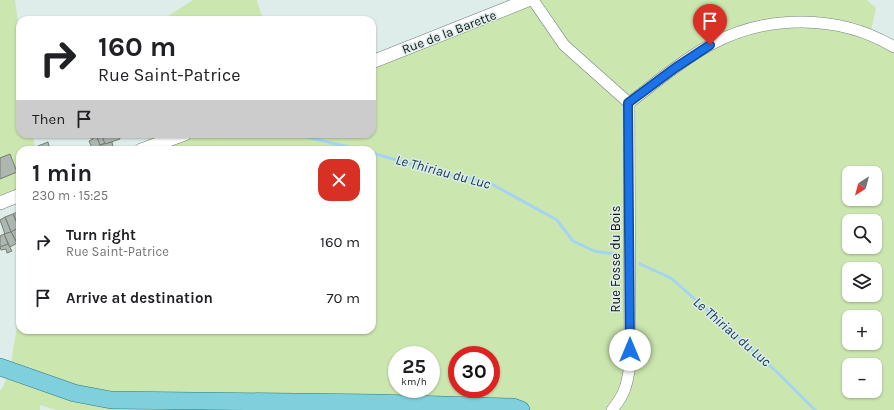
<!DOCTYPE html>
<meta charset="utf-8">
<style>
:root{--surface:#fff;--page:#f6f6f6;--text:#202124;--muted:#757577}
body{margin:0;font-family:Karla,sans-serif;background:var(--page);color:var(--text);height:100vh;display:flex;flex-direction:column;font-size:15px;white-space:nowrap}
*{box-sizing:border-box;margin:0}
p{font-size:13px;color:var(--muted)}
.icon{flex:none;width:22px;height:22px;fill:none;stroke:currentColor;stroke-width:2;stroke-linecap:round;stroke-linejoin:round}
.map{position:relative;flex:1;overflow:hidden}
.drawer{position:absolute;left:16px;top:146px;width:360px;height:188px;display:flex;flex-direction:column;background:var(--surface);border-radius:12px;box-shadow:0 1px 3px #0004}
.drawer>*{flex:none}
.top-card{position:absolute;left:16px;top:16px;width:360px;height:122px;border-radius:12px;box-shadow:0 1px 3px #0004;background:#fff;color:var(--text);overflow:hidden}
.needle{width:26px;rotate:216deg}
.fabs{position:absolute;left:842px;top:166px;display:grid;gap:8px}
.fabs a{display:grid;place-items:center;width:40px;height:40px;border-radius:8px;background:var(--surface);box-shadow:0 1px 3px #0004;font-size:20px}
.speed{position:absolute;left:388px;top:346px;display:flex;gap:8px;font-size:20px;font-weight:700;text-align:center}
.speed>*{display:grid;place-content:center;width:52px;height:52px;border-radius:50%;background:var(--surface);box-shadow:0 1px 3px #0004;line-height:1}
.speed small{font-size:10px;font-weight:400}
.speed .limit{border:6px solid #d22;background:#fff;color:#111}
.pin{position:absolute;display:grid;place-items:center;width:34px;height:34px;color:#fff;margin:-41px -17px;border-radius:50% 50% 50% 0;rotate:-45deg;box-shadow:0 0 4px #0007}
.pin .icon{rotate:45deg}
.me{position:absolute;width:44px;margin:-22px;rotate:0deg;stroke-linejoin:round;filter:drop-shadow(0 0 3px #0008)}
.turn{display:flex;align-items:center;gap:14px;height:84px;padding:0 16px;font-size:18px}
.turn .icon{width:52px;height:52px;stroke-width:2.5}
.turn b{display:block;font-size:28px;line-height:34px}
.then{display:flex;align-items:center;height:38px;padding:0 16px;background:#0003;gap:8px;font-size:15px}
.round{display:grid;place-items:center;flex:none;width:42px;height:42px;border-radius:12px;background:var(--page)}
.headline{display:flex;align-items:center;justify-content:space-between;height:68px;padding:0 16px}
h1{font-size:24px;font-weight:700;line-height:30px}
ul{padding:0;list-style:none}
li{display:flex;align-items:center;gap:12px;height:56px;padding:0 16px}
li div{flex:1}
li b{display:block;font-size:15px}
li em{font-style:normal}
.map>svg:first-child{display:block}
.green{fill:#cce6af;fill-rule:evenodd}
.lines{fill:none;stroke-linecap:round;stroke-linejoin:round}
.stream{stroke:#a5d4f3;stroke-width:3}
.building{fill:#adb7b0;stroke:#747e77}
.minor-casing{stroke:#758280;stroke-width:12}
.tertiary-casing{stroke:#758280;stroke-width:14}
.primary-casing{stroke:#237c88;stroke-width:18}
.minor{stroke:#fff;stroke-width:11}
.tertiary{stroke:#fff;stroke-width:13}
.primary{stroke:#7fd0dc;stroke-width:17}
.route-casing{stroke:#114b97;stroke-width:10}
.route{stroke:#1a73e8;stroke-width:7}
.labels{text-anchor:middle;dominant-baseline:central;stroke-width:3;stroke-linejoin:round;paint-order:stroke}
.street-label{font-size:13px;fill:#151a19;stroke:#deecea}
.water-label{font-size:14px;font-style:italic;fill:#11364b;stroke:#deecea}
</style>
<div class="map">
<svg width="894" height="410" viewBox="0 0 894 410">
<rect width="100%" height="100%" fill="#deecea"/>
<g class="green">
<path d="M0 0H15L20 37V134H32L36 150H20V195L0 200Z"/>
<path d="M193 0H257L263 20H162Z"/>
<path d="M528 0H867L876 8 870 35 894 47V410H56L40 405V410H0V390L2 389 10 370 20 307V330H372V150H141L147 148 149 134H372V62ZM849 173H875V199H849ZM849 221H875V247H849ZM849 269H875V295H849ZM849 317H875V343H849ZM397 355H431V389H397ZM457 355H491V389H457ZM849 365H875V391H849Z"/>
</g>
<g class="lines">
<g class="stream">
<path d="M295 134 361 150"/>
<path d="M219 137 237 134"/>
<path d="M372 153 446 174 488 182 557 220 573 241 594 251 614 254"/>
<path d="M640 264 671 278 777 372 815 410"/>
</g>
</g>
<g class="building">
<path d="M89 134H96L102 150H93L89 141 93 139V138H90Z"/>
<path d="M96 134H102L105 143 100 145Z"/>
<path d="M108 134H118L120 139 105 144 102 136Z"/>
<path d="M48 142 50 150H34L33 148Z"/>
<path d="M112 142 113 147 102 150 100 145Z"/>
<path d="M10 154 17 172 0 179V158Z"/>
<path d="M20 211V228H19L13 214Z"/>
<path d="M13 214 19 228 11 232 5 217Z"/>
<path d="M5 217 11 232 5 234 0 220Z"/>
<path d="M16 229 20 239 16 241 11 232Z"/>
<path d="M11 232 17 243 10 247 4 234Z"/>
<path d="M4 234 8 244 0 247V236Z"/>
<path d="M8 244 12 251 7 253 6 249 1 250 0 247Z"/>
</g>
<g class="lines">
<g class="minor-casing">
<g id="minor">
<path d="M533 0 564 45 629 103"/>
<path d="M629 103C654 84 682 60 710 45 766 14 839 14 894 47"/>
<path d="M612 410C625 394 627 385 630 365L629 103"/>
</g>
</g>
<g class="tertiary-casing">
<g id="tertiary">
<path d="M372 62 528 0"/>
<path d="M141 150 185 134"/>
<path d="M0 203 20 195"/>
</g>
</g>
<g class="primary-casing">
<path id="primary" d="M0 367 74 393 111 400 378 403 513 407 521 410"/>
</g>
<use href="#minor" class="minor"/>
<use href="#tertiary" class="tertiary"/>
<use href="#primary" class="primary"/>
</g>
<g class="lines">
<g class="route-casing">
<path id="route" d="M630 350 628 103 675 68 710 45"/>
</g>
<use href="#route" class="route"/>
</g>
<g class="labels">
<g class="street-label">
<text transform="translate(449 32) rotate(-21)">Rue de la Barette</text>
<text transform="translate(615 259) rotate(-90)">Rue Fosse du Bois</text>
</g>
<g class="water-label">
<text transform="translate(443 172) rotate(15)">Le Thiriau du Luc</text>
<text transform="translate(732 332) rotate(41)">Le Thiriau du Luc</text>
</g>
</g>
</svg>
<div class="fabs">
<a><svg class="needle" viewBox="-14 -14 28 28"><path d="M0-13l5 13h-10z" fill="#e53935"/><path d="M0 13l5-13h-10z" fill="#757577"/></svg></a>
<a><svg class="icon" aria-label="search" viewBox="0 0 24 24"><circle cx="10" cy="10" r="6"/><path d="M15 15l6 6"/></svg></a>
<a><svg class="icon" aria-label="layers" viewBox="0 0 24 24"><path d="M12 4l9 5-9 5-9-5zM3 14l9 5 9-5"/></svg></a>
<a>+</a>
<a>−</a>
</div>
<div class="speed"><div>25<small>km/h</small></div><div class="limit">30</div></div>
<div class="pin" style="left:710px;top:45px;background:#d93025"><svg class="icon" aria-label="arrive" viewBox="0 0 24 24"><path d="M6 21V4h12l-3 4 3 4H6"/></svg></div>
<svg class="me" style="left:630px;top:350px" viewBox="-20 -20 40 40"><circle r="19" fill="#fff"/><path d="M0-13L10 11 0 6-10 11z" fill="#1a73e8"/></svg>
<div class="top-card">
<div class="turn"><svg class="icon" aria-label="right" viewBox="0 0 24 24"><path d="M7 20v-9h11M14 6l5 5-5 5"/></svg><div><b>160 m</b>Rue Saint-Patrice</div></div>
<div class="then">Then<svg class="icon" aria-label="arrive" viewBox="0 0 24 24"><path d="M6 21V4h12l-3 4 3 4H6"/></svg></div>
</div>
<section class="drawer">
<div class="headline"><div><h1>1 min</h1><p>230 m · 15:25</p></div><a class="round" style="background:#d93025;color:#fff"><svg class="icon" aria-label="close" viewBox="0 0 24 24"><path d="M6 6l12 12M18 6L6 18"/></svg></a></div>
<ul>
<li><svg class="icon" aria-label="right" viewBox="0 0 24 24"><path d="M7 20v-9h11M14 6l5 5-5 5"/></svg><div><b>Turn right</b><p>Rue Saint-Patrice</p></div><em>160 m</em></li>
<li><svg class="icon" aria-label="arrive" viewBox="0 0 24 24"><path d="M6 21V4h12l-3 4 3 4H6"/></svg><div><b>Arrive at destination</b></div><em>70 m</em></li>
</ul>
</section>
</div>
